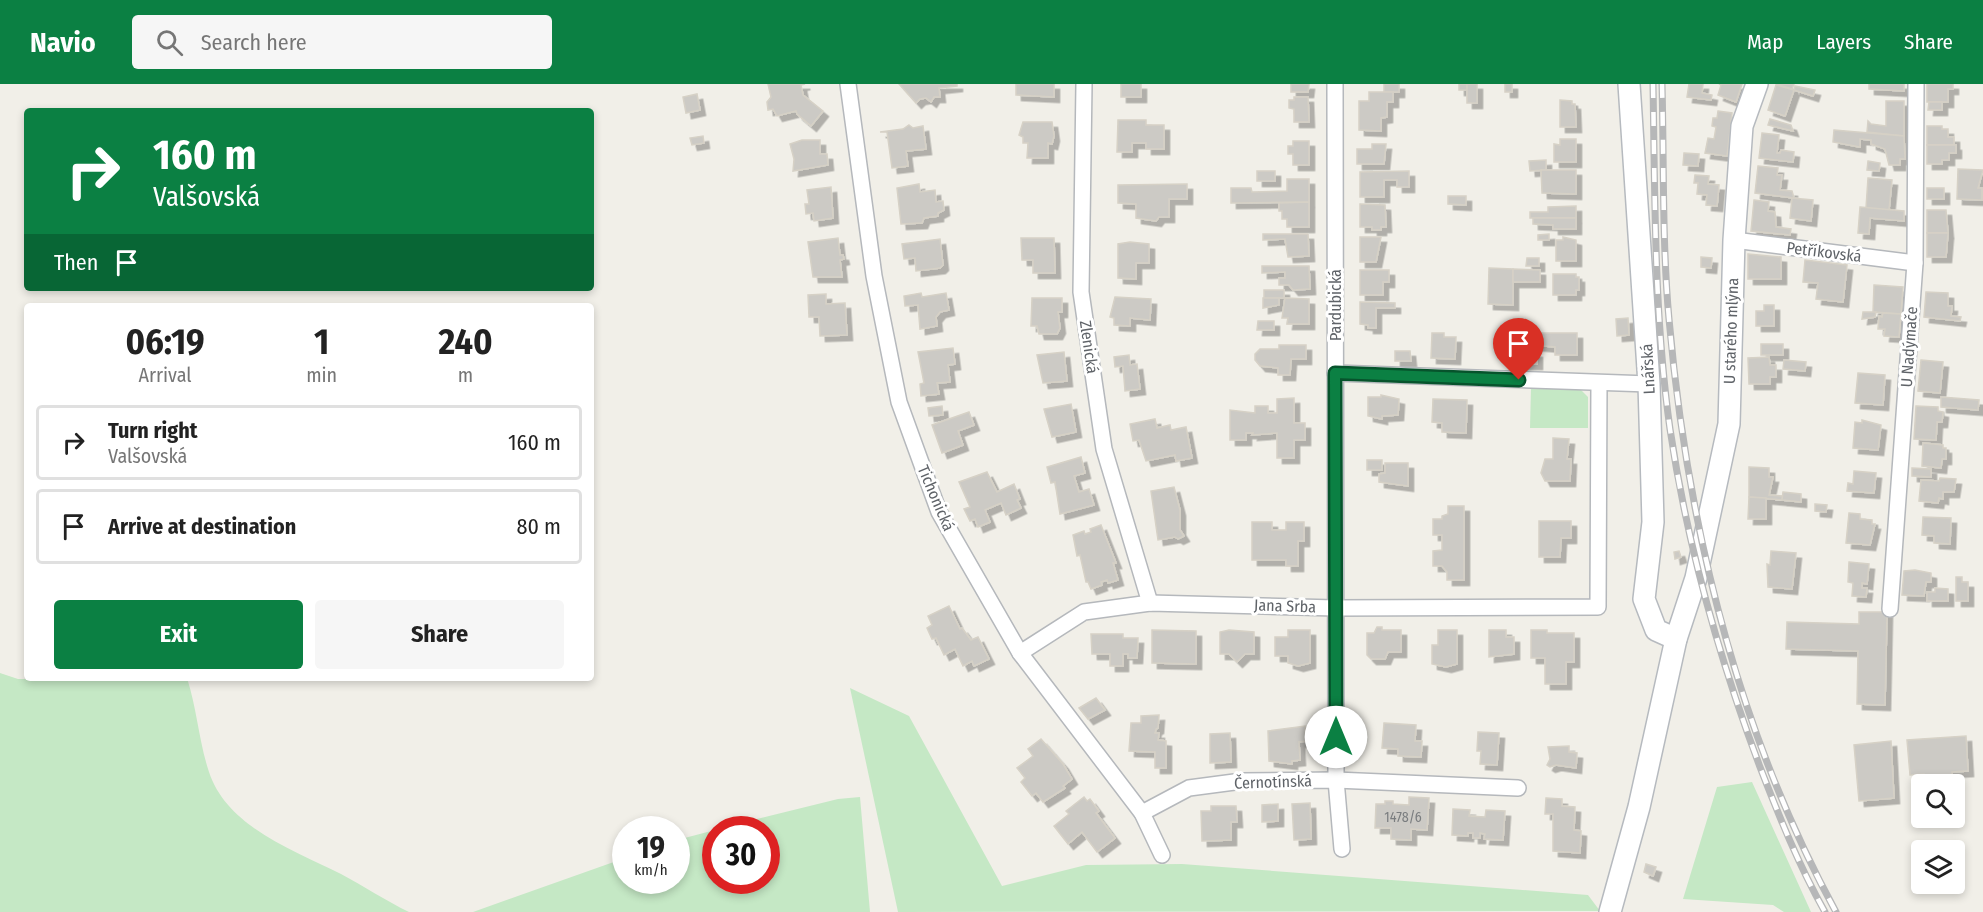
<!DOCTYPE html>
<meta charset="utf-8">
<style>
:root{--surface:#fff;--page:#f6f6f6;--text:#222;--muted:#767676;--line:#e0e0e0;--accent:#0b8043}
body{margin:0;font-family:"Fira Sans Condensed",sans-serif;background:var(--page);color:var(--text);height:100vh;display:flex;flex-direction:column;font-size:22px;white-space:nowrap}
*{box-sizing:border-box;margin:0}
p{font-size:20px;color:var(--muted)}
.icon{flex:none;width:33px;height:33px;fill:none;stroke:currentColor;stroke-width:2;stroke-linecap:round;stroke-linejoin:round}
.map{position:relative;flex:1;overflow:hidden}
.sheet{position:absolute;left:24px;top:219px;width:570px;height:378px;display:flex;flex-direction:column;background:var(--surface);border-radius:6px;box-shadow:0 3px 9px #0003}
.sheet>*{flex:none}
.banner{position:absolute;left:24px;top:24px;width:570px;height:183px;border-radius:6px;box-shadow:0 3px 9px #0003;background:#0b8043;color:#fff;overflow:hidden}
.controls{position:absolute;left:1911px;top:690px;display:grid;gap:12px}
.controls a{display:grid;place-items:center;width:54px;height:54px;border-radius:6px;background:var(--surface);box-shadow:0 3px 9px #0003;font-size:30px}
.speed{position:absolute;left:612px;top:732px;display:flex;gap:12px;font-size:30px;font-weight:700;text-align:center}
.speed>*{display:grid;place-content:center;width:78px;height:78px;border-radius:50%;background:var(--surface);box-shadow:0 3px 9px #0003;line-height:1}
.speed small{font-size:15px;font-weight:400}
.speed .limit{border:9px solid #d22;background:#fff;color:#111}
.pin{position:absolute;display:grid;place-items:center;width:51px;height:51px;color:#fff;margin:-62px -26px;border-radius:50% 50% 50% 0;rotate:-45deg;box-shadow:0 0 6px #0007}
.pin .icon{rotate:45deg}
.me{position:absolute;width:66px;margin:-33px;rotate:0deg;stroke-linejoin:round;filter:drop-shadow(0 0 4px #0008)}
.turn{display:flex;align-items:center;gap:21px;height:126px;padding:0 30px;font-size:27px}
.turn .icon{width:78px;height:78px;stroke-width:2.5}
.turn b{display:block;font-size:42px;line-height:51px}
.then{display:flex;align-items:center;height:57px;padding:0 30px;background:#0003;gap:12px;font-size:22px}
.eta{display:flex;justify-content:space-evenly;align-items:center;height:102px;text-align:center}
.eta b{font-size:36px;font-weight:700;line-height:42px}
.action{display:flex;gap:12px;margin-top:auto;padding:12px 30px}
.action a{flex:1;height:69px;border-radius:6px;background:var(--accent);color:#fff;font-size:24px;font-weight:700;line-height:69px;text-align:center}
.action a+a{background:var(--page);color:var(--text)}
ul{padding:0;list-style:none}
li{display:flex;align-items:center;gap:18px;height:75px;margin:0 12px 9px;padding:0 18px;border:3px solid var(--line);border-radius:6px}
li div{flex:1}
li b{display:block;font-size:22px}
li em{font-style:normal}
header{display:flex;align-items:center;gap:36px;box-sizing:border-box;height:84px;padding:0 30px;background:var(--accent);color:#fff}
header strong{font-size:28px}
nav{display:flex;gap:33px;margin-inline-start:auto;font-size:21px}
.search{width:420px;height:54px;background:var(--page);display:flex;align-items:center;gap:15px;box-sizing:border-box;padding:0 21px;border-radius:6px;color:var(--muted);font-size:22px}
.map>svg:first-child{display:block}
.green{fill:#c5e8c5}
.building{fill:#cccac5;stroke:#d6d1c6;stroke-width:1.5;filter:url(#shadow)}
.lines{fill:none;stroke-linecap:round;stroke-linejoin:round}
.street-casing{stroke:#b5b8bc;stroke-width:18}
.secondary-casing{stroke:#b6babf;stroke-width:24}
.street{stroke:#fff;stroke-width:15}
.secondary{stroke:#fff;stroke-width:21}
.rail-casing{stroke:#b6b7b8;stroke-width:7}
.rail{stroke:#fff;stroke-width:4.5;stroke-dasharray:14;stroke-linecap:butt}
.route-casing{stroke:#07532c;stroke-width:15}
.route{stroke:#0b8043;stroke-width:10}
.labels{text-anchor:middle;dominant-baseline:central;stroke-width:6;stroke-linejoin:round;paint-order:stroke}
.number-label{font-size:14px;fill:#7a7d7f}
.street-label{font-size:16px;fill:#5f6368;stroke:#fff}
</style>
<header>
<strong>Navio</strong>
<div class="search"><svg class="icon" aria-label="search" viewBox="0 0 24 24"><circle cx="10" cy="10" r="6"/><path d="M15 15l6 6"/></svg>Search here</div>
<nav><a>Map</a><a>Layers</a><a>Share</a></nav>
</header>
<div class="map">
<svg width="1983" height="828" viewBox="0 0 1983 828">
<defs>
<filter id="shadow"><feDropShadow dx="5.5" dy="5.5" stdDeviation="0" flood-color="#0004"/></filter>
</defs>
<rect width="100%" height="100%" fill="#f1efe8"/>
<g class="green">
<path d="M1531 304 1580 305 1588 313V344H1530Z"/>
<path d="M0 589 18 595 187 594C197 625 199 658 209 688 227 743 295 767 341 790 364 802 386 817 409 828H0Z"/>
<path d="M850 604 909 632 1002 802 1086 781 1182 780 1588 811 1600 827 898 828Z"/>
<path d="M1752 698 1811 828H1784L1773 821 1683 815 1717 703Z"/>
<path d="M860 713 870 828H473L625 774 626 796H676L677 756 715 746 716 796H766V746L717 745 838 715Z"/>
</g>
<g class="building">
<path d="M768 0H805L801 1 803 11 823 27 811 42 797 30 796 27 777 32 773 25 768 26 767 18 771 13Z"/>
<path d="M899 0H957V2L939 4 940 13H934L931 18 926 14 920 15 916 19Z"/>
<path d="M1016 0H1054V13L1016 11Z"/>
<rect x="1121" y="0" width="20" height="13"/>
<path d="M1291 0H1309L1308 8H1291Z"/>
<rect x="1384" y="0" width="15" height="8"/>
<rect x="1459" y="0" width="8" height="6"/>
<rect x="1467" y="0" width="10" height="19"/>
<rect x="1505" y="0" width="7" height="8"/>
<path d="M1689 0H1703L1702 9 1712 11 1711 16 1687 13Z"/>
<path d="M1719 0H1742L1736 18 1718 11 1721 1Z"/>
<path d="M1776 0H1794L1792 5Z"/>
<path d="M1869 0H1904V7L1869 5Z"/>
<path d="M1927 0H1953V5H1948V18H1927Z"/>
<path d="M1776 1 1794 6 1785 32 1768 26Z"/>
<path d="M1795 2 1815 6 1813 12 1794 6Z"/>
<path d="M1369 8H1393V18H1387V33L1381 34V47L1359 46V17H1369Z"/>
<path d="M697 10 700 26 686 29 683 13Z"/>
<path d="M1294 13H1308L1309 38H1294V25L1289 24V16H1294Z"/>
<path d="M1560 16 1572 17V20H1575L1576 43H1560Z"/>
<path d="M1886 17H1904V52L1867 48 1868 37 1871 40 1886 42Z"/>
<path d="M1929 18H1942V26H1928Z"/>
<path d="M1718 27 1732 29 1727 72 1705 69 1708 54 1714 55 1716 43 1712 42 1713 34H1717Z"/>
<path d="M1770 35 1791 41 1793 47 1768 41Z"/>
<path d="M1118 36H1146V41H1164V65H1146V59H1132V68H1117Z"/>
<path d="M1023 38H1052L1054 52 1052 60 1048 59V74H1027L1028 59H1023V53L1019 51Z"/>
<path d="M909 41 913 44 923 42 926 65 906 67 908 82 892 84 887 48H880L903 45Z"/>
<path d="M1927 42H1942V45H1948V53H1954V61H1927Z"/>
<path d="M1834 46 1904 52 1905 75H1900V81H1889L1885 65 1871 60V56L1860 55V63L1833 58Z"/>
<path d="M1762 49 1779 51 1777 69H1780L1781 66 1794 68 1793 78 1759 74Z"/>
<path d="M703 52 704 59 692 61 690 54Z"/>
<path d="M1560 55H1576V78H1554V60L1560 61Z"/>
<path d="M802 56H820V70H827L828 81 793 87 794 75 790 60Z"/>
<path d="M1293 57H1309V81H1293V70H1288V62H1293Z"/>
<path d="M1372 60H1386L1384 80H1357V65H1372Z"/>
<path d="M1927 61H1956V69H1949V76H1942V80H1927Z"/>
<path d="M1684 69 1699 70 1698 82 1683 81Z"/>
<path d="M1546 76V86L1530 87 1529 77Z"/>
<path d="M1868 77 1880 79 1879 87 1867 86Z"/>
<path d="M1758 82 1778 84 1777 91H1782L1780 106 1792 107 1794 114 1755 109Z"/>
<path d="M1958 85 1983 86 1978 104H1982V116L1957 115Z"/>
<path d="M1541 86H1576V110L1542 109Z"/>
<rect x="1257" y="87" width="18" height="10"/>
<path d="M1409 87V103H1397V96H1384V113H1360V88Z"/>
<path d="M1695 91 1709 92 1708 100 1719 101 1717 122 1706 121 1707 111 1697 110 1698 99H1694Z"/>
<path d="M1868 94 1892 96 1889 126 1866 124Z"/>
<path d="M1287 95H1309V118L1231 119V104H1251L1252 108 1287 107Z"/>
<path d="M919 100 920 108 935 106 936 118 943 117 944 126 938 129V132L924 134 922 139 901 140 897 104Z"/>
<path d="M1187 100V115H1169V133H1159L1156 137 1136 134V120L1118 119V101Z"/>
<path d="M831 103 833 134 814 137 813 129 806 130 805 120H809L807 106Z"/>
<rect x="1927" y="104" width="17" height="11"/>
<path d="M1448 112H1466V121L1448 120Z"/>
<path d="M1792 114 1813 116 1811 137 1790 134Z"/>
<path d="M1754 116 1769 118 1768 127 1775 128 1776 143 1791 145 1790 151 1751 147Z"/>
<path d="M1309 118V143H1287V135H1282V127H1279V119Z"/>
<path d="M1360 120 1385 121 1386 143H1381V146H1372V143H1360Z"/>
<path d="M1576 122V134H1530V128H1548V123Z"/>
<path d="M1860 123 1904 127V137L1870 134 1869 150 1858 149Z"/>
<path d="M1927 126H1946L1948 149H1927Z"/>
<path d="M1533 134H1576V145H1553V141L1533 140Z"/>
<path d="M1927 149H1948L1946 173H1927Z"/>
<path d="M1263 150H1308L1309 172 1288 173 1285 155 1263 156Z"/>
<path d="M1549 150V156H1538V151Z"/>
<path d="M1360 153H1381L1376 178H1360Z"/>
<path d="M1563 153 1576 156V177H1556V156H1563Z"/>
<path d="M838 154 840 171H843L844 175 840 176 842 193H813L808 158Z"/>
<path d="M1021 154H1054L1055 189H1033V176H1022Z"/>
<path d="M940 155 943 181 940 184 916 187 915 174 904 175 902 160Z"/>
<path d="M1130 158 1149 160V179H1136V195L1118 194V160Z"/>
<path d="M1748 170 1781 173V195H1748Z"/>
<path d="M1701 173 1712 174 1711 184 1701 183Z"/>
<path d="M1527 174H1539V182H1526Z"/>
<path d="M1805 176 1847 181 1843 218 1816 215 1818 199 1803 198Z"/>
<path d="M1262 182H1309L1310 205 1293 206 1289 201H1279V194H1285V188L1262 189Z"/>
<path d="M1489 184 1513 185V221L1488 220Z"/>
<path d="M1513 185 1540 186V198H1513Z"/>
<path d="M1360 186H1389V198H1383V211H1360Z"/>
<path d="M1553 190H1576V193H1579V206H1576V211H1553Z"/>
<path d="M1874 201 1903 203 1901 230 1873 228Z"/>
<rect x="1264" y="206" width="20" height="8"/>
<path d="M1926 208 1948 209V222H1952L1951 232 1961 233 1960 237 1924 233Z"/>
<path d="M921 209 922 213 946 209 949 226 940 228 936 233 937 242 920 245 918 221 905 222 904 212Z"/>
<path d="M826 210V220L845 219 847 251 820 252 819 233H809L808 211Z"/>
<path d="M1115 213 1151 215 1150 236 1130 234V242L1114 241V234L1110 233Z"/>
<path d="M1032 214H1062V228H1058L1060 244 1057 250H1039L1037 242H1031Z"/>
<path d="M1263 214H1279V221L1263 224Z"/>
<path d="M1285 214 1309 215V240H1287L1288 234H1282Z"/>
<path d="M1360 218 1395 219V224H1376V244H1368V241L1360 240Z"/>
<path d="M1764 221H1774V242H1756V227H1764Z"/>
<path d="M1863 228H1876L1875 233 1862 235Z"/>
<path d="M1883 229 1901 230 1899 253 1884 252 1885 245H1878L1879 232 1882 233Z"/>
<path d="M1628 234 1629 251 1617 252 1616 235Z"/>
<path d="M1258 237H1274V246H1257Z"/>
<path d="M1432 249H1444V253H1456L1455 275 1431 274Z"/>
<path d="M1534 249H1577V271H1555V263L1534 261Z"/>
<rect x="1761" y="260" width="22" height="11"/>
<path d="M1279 261H1306V275H1291L1290 291H1278V284L1260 282 1255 276V270L1260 265H1279Z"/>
<path d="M953 264 955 280 948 281 950 298 937 299 939 310 921 312 920 300 924 299 918 268Z"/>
<path d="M1395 267H1410L1411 277H1395Z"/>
<path d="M1064 268 1067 297 1043 299 1037 271Z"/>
<rect x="1522" y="268" width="15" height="12"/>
<path d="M1129 271 1130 281 1137 280 1140 305 1125 307 1123 282 1115 283 1114 273Z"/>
<path d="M1769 273 1770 281H1776V293H1770V300H1749L1748 274Z"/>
<path d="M1784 276 1806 278 1805 287 1783 285Z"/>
<path d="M1921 276 1943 278 1940 309 1918 307Z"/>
<path d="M1858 289 1885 291 1883 321 1855 319Z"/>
<path d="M1381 311 1399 315 1398 331 1382 332V335L1368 332V313H1381Z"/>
<path d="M1941 313 1979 316 1978 326 1941 323Z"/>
<path d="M1294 314V339H1305V356H1294V374H1277V349L1252 351 1253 349H1246V356H1230V326L1255 329V322H1268V329H1277V315Z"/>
<path d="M1433 315 1467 316 1466 349 1442 348V339L1432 338Z"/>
<path d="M1071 320 1076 348 1052 353 1044 325Z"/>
<path d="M942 322 943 331 929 332 928 324Z"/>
<path d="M1916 322 1938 323V327L1943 328 1942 338H1937L1936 356 1914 355Z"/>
<path d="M969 328 974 341 958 347 963 361 942 369 932 341Z"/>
<path d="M1155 335 1157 344 1170 341 1171 346 1186 343 1192 374 1176 377 1175 371 1146 377 1139 356 1133 357 1130 340Z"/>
<path d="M1862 336 1881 341 1878 366 1853 364 1855 338 1862 339Z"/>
<path d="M1553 354 1569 355 1567 375H1571L1570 397H1545L1541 389 1545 375H1553Z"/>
<path d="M1923 359 1943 361V364H1946V375H1942L1941 384 1922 382Z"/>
<path d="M1081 373 1085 389 1074 392 1079 408 1089 405 1094 421 1060 430 1055 398 1051 399 1047 383Z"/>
<rect x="1367" y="376" width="15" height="10"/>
<path d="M1385 379H1408V402L1379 398V390L1385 389Z"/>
<path d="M1749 383 1769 384V393H1773L1769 411 1783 412 1782 416 1749 413Z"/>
<path d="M1912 384 1931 385V393L1912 392Z"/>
<path d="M1854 387 1876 389 1874 409 1847 407 1848 399 1853 400Z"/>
<path d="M987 388 997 408 1014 400 1020 415 1017 416 1021 424 1006 431 1001 419 985 426 990 438 978 443 975 435 970 437 964 425 970 423 959 398Z"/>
<path d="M1940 394 1956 395 1954 408H1943V415L1939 414 1938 419 1919 417 1921 396 1939 397Z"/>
<path d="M1174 403 1180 426V446L1184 452 1178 455 1175 453 1158 456 1151 407Z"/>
<path d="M1783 408 1801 410V418L1782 416Z"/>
<path d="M1749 413 1766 414V435H1748Z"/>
<path d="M1815 420 1827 421 1826 428 1815 427Z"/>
<path d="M1448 422H1464V496H1447V488L1442 482H1433V467L1442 466V451H1433V435H1442V432L1448 430Z"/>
<path d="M1849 429 1860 430V435L1872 436V440H1875L1870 461 1846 459Z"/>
<path d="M1923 433 1951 434 1950 460 1934 459V452L1922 451Z"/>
<path d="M1539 437H1571V454H1561L1560 473H1539Z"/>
<path d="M1252 438H1272V446H1286V438H1304V457H1298V482H1286V476H1252Z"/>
<path d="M1101 441 1116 479H1113L1118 496 1108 499 1107 496 1101 498 1102 501 1091 505 1088 498H1086L1080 471 1077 472 1073 451 1084 447 1085 450 1091 448 1090 445Z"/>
<path d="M1679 467 1681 473 1675 475 1674 468Z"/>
<path d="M1771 467 1796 469 1792 505 1768 503 1767 480 1770 481Z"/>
<path d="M1849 478 1869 480 1867 500 1862 499V504H1867L1866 513 1852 512 1853 499 1848 498Z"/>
<path d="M1915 486 1931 489V498H1926L1924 512 1902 511 1904 487Z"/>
<path d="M1956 493H1962V498H1968V517H1956Z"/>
<path d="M1935 504 1948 505V517H1927V508H1935Z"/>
<path d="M949 522 960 545 962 544 971 556 978 553 989 575 974 582 972 577 963 582 955 565 944 571 936 554 932 555 927 544 932 541 928 532Z"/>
<path d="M1859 528H1887L1885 621 1857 620 1858 567 1786 565 1787 538 1859 540Z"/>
<path d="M1377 543H1382V546H1401V568H1388L1385 575H1371L1367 571V549H1374Z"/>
<path d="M1152 546 1196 547V580L1152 579Z"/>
<path d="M1229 546 1254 548V570H1245L1237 578 1229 570H1220V548Z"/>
<path d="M1288 546H1310V579L1298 582 1288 579V572H1275V553H1288Z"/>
<path d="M1438 546H1457V580L1446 583 1432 580V561H1438Z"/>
<path d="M1489 546H1506V553H1514V570L1489 573Z"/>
<path d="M1531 546H1547V549H1574V578H1566V600H1545V574H1531Z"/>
<path d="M1091 550H1123V554H1138L1137 574H1128V570H1123V582H1110V570H1092Z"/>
<path d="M1096 614 1105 626 1088 635 1079 624Z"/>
<path d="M1159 631 1158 644 1156 645 1155 649H1159L1158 656 1166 657V684H1155V668L1129 667 1131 639H1141V632Z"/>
<path d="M1384 639 1416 641 1415 657H1422L1421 673 1398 672V665L1382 664Z"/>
<path d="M1305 642 1306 657 1299 658 1300 676 1292 677V680L1269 677 1268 647Z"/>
<path d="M1478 648 1499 649 1497 681 1480 680 1481 667H1477Z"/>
<path d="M1230 649 1231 678 1210 679V650Z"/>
<path d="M1966 652 1968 687 1952 688 1953 700H1924V690L1910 691 1907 656Z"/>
<path d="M1041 655 1063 680 1072 695 1063 702 1065 704 1043 718 1036 709 1032 712 1021 698 1025 694 1017 684 1033 672 1028 665Z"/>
<path d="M1891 657 1894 714 1859 717 1854 661Z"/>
<path d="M1569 662V668L1577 669 1576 684 1556 681 1550 683 1547 681 1550 675 1548 663Z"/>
<path d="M1084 713 1087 717 1090 715 1099 727 1096 729 1115 754 1097 768 1082 748 1068 760 1054 742 1069 730 1066 727Z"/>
<path d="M1409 713 1429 714 1427 746 1411 745V756L1391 755V744H1375L1376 720H1385V717H1393V720L1409 721Z"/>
<path d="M1546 714 1562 715V722L1575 723 1574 746 1581 747 1580 769 1553 767V730H1545Z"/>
<path d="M1310 719 1311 755 1294 756 1292 720Z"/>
<path d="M1278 720V737L1262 738V721Z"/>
<path d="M1211 722H1236L1237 738H1231V756L1202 757 1201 727H1211Z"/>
<path d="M1453 725 1470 726 1469 732 1485 733 1486 726 1505 727 1503 756 1484 755 1485 750 1480 749V754H1473V749H1468V752L1452 751Z"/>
<path d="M1646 780 1656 783 1653 792 1644 788Z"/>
</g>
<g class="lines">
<g class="street-casing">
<g id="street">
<path d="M848 0 874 192 899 318 939 428 1020 569 1142 729 1162 771"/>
<path d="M1084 0 1081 208 1104 365 1150 519"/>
<path d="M1335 0 1336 696 1342 765"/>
<path d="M1734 156 1915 179"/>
<path d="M1335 289 1649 300"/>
<path d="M1890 525 1915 179 1916 0"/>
<path d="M1020 569 1084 528 1150 519 1335 524 1598 523 1599 299"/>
<path d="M1142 729 1189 704 1242 697 1336 696 1518 704"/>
</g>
</g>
<g class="secondary-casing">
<g id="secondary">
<path d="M1629 0 1649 300 1653 438 1644 515 1656 546 1676 555"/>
<path d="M1610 828 1639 723 1676 555 1696 494 1729 340 1734 156 1742 42 1757 0"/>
</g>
</g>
<use href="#street" class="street"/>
<use href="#secondary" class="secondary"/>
<g class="rail-casing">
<g id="rail">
<path d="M1653 0C1655 115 1654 231 1670 345 1687 460 1719 574 1760 683 1779 732 1799 782 1825 828"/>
<path d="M1662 0C1664 78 1662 158 1669 235 1687 440 1737 646 1836 828"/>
</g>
</g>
<use href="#rail" class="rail"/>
</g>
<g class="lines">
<g class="route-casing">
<path id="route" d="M1336 653 1335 289 1519 296"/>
</g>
<use href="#route" class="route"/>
</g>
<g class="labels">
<g class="number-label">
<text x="1403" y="733">1478/6</text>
</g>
<g class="street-label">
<text transform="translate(1824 168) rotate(7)">Petříkovská</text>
<text transform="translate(1335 221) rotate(-90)">Pardubická</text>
<text transform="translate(1731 247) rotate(-88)">U starého mlýna</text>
<text transform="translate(1089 263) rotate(82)">Zlenická</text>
<text transform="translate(1909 263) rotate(-86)">U Nadýmače</text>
<text transform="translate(1648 285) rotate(-93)">Lnářská</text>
<text transform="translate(936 414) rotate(67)">Tichonická</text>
<text transform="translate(1285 522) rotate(2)">Jana Srba</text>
<text transform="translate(1273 698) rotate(-2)">Černotínská</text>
</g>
</g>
</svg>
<div class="controls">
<a><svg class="icon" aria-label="search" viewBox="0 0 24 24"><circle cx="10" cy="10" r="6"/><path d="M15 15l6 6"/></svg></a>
<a><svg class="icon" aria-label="layers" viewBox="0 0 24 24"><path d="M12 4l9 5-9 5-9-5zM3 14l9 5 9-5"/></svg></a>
</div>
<div class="speed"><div>19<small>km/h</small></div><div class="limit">30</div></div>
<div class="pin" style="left:1519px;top:296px;background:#d93025"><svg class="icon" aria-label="arrive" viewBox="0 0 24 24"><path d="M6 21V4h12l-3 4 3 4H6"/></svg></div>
<svg class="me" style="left:1336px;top:653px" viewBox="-20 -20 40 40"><circle r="19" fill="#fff"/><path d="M0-13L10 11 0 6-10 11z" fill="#0b8043"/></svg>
<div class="banner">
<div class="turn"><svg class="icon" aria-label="right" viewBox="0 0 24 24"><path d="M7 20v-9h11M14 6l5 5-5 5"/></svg><div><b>160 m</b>Valšovská</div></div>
<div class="then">Then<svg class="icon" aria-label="arrive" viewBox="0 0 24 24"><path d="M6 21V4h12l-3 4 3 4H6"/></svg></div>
</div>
<section class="sheet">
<div class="eta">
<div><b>06:19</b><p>Arrival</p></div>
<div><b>1</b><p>min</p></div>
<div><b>240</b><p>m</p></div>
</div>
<ul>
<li><svg class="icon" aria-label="right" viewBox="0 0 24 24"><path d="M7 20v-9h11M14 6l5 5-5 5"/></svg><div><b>Turn right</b><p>Valšovská</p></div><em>160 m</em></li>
<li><svg class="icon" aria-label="arrive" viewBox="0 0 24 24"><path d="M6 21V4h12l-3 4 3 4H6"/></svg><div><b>Arrive at destination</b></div><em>80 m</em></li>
</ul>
<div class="action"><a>Exit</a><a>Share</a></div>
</section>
</div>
